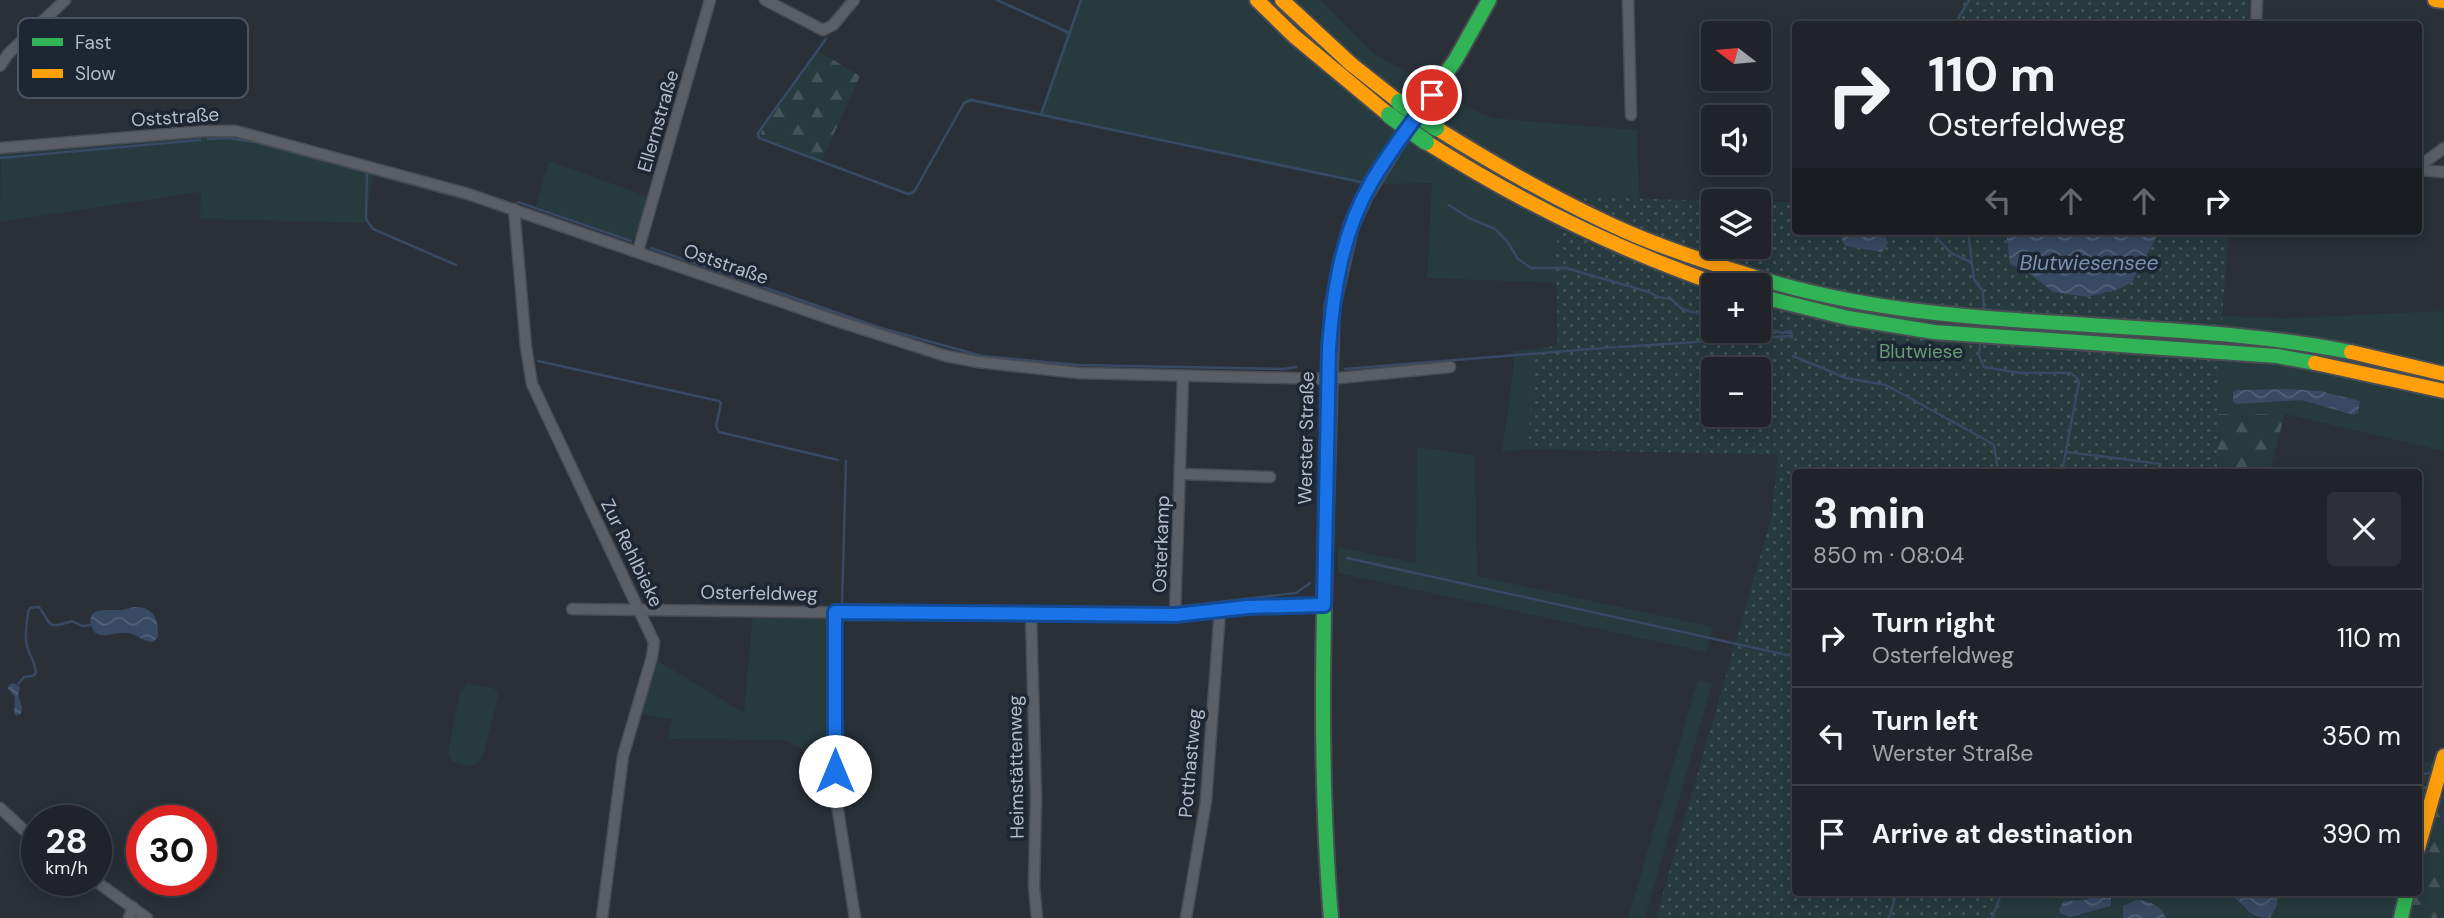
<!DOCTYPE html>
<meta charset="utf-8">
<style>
:root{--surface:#20242a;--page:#2d3036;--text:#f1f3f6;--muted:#a2a4a8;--line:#3d4147}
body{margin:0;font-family:"DM Sans",sans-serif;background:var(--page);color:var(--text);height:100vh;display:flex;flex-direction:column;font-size:26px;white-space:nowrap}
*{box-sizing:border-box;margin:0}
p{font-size:23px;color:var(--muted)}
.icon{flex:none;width:38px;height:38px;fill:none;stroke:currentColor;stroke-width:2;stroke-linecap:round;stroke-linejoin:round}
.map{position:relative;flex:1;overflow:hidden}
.sheet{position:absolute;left:1792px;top:469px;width:630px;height:427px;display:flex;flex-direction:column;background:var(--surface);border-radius:7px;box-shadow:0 4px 18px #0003,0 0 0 2px var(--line)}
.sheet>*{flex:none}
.banner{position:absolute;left:1792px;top:21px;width:630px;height:214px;border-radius:7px;box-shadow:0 4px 18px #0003,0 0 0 2px var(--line);background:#20242a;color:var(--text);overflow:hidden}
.needle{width:46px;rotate:286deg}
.tools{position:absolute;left:1701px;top:21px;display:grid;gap:14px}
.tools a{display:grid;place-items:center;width:70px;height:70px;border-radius:7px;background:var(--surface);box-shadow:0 4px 18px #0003,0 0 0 2px var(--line);font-size:35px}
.speed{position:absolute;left:21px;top:805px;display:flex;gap:14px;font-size:35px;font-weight:700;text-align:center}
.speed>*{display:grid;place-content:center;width:91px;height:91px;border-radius:50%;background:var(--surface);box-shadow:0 4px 18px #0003,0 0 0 2px var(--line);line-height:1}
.speed small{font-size:18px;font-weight:400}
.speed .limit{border:10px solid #d22;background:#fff;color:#111}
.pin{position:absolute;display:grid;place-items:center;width:60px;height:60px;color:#fff;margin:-30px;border:4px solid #fff;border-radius:50%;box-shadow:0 2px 7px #0007}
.me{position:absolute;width:77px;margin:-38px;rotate:0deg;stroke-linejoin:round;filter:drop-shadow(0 0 5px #0008)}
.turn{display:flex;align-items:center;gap:24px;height:147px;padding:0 21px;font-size:32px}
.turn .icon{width:91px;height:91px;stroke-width:2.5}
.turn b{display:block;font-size:49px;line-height:60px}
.lanes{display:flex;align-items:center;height:66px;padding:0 21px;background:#0003;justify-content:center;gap:35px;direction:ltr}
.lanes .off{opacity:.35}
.round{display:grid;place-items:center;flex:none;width:74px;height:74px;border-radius:7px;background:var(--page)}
.headline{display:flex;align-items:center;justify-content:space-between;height:119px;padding:0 21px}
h1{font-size:42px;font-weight:800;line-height:52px}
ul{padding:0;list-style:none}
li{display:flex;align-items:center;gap:21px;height:98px;padding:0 21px;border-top:2px solid var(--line)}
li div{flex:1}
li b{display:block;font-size:26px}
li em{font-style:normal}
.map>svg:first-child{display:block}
.grass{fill:#273a3e;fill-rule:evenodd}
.forest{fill:url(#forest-firs)}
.park{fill:url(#park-dots);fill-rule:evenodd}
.water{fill:url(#water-waves)}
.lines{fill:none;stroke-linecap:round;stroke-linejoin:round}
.stream{stroke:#384963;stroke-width:2.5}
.street-casing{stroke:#484c53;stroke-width:13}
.fast-casing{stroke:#484c53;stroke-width:18}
.slow-casing{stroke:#484c53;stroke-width:18}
.street{stroke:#5a5e66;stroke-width:10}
.fast{stroke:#30b455;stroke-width:14}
.slow{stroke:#ff9f0a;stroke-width:14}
.fast-bridge-casing{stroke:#474c53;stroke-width:19;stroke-linecap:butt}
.fast-bridge{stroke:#30b455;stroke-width:16}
.route-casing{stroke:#114b97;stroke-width:18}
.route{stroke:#1a73e8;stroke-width:12}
.labels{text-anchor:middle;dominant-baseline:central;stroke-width:7;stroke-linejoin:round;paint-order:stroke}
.street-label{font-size:19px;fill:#b4bcc9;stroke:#1d2633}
.park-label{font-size:19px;fill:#6b9a76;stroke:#1d2633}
.water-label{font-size:21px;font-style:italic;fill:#7c92b1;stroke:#1d2633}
.key{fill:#1d2633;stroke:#4a5360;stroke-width:2}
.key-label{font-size:19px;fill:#b4bcc9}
</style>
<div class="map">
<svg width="2444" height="918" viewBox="0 0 2444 918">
<defs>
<pattern id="forest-firs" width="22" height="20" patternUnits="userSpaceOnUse" patternTransform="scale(1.75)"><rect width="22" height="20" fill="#273a3e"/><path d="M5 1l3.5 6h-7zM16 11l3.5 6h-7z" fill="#445559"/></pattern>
<pattern id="park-dots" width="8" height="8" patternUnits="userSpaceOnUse" patternTransform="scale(1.75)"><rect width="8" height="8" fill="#273a3e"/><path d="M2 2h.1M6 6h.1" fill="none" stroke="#445559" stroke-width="1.8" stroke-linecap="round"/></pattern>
<pattern id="water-waves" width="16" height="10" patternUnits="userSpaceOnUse" patternTransform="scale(1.75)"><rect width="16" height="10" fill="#384963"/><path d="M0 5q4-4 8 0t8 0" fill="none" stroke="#526178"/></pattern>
</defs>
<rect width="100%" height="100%" fill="#2a3038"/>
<g class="grass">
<path d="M703 0H716L683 112 673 109Z"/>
<path d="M757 0H774L821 25 829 23 858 0 832 32 761 132 762 137 907 192 913 190 966 97 1040 112 1066 37 1064 31 993 0H1000L1069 30 1080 0H1321L1374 54 1476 111 1492 118 1637 130 1639 200 1713 201V247H1759V202H1795L1796 231 2170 314 2289 318 2444 311V451L2285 414H2219L2217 472H1796L1718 707 1772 516 1778 454 1528 449 1502 452 1514 365 1513 351 1557 346V283L1427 278 1432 183 1389 184 1360 180V184L972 102 965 104 913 197 754 137 825 37ZM1713 285H1759V331H1713ZM1713 369H1759V415H1713Z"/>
<path d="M236 133 374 172 365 223 200 219 201 192 0 222 1 146Z"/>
<path d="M549 161 649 197 637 236 631 240 536 206Z"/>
<path d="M1417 447 1475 455 1477 576 1713 627 1706 652 1338 573V547L1416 563Z"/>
<path d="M753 614 828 618 825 762 786 740 667 739 672 719 638 714 658 661 744 713Z"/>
<path d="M1698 680 1712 684 1645 918H1628Z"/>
<path d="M468 683 494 688 498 695 483 756C477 769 463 765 452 761L448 753 460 692Z"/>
<path d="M1892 892 2103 893 2085 900H2069L2070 917 2111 906 2113 900 2111 895 2107 893H2223C2244 900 2242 911 2259 918H2166L2156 905 2148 901 2122 911 2123 918H1885Z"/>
<path d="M2277 893H2411L2405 918H2270L2277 906Z"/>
</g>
<g class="forest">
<path d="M818 51 860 76 822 160 762 137 761 132Z"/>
<path d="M2218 414H2285L2269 472H2217Z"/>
<path d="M2444 787V918H2405L2411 893 2418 892 2419 865 2438 790 2443 791Z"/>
</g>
<g class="park">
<path d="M1965 0H2249L2248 24H1955Z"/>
<path d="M1562 196 1713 201V247H1759V202H1795L1796 231H2229L2220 342 2217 472H1796V892L2005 893 1994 918H1656L1772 516 1778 455 1528 449 1534 350 1558 345 1556 250ZM1713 285H1759V331H1713ZM1713 369H1759V415H1713Z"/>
<path d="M2435 761 2425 792 2419 793V763Z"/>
</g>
<g class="water">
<path d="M1843 231H1867L1886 237 1888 243 1882 252 1845 246 1842 240Z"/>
<path d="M2006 231H2160L2132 282 2119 289 2088 297 2053 292 2029 273 2010 264Z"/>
<path d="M2289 389 2320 391 2360 401 2358 413 2354 415 2301 400 2237 404 2233 402V392L2237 390Z"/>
<path d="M134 607C154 606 159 620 158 637L153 642C143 642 137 634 127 633 114 631 105 640 94 632 81 604 109 611 122 610 123 610 133 607 134 607Z"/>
<path d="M13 683 20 687 18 695 22 707 21 714 16 716 14 713 15 697 8 689 9 685Z"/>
<path d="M2100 893 2111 895V906L2070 917 2060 913 2059 909 2064 901 2085 900Z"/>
<path d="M2223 893H2277V906L2270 918C2242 918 2249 901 2223 893Z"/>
<path d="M2137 900C2151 901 2160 905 2166 918H2123V906Z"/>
</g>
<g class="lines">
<g class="stream">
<path d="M997 0 1069 33"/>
<path d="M1955 24 1969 0"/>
<path d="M826 39 758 133 759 138 908 194 914 192 964 103 971 100 1361 182"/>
<path d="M1041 115 1081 0"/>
<path d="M208 139 228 138 255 142 473 201"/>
<path d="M0 158 200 140"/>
<path d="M367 172 366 219 373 229 456 265"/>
<path d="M518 202 631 241"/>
<path d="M1449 205 1469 218 1495 229 1507 241 1518 259 1531 268H1566L1649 292 1658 297 1671 299 1682 309 1700 314 1708 323 1713 324"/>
<path d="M1930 231 1951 253 1971 262"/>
<path d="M1968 231 1974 279 1983 291 1984 311"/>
<path d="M651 248 881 328 982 356 1078 365 1284 369 1296 367"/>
<path d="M1759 326 1782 333 1791 331 1792 338"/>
<path d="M1980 342 1979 356 1984 367 2020 373H2070L2076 377 2079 382 2062 472"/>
<path d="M1619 347 1792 336"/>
<path d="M1793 356 1846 378 1886 385 1986 440 1994 445 1998 472"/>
<path d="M538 361 719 401 721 403 716 426 719 432 838 460"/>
<path d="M1345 369 1616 347"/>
<path d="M2067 452 2161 464"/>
<path d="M846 461 842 604 844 606 1166 609"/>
<path d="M1347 558 1796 657"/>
<path d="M1184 606 1296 593 1310 583"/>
<path d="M18 684 24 677 33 676 36 673C35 660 30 658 27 646 24 635 27 623 28 612L30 608 39 607C52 624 45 630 72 621L82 626 91 625"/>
<path d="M2418 774 2433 773"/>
<path d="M1889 918 1897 892"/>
<path d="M1992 918 2002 892"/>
</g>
<g class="street-casing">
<g id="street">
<path d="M765 0 823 30 833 25 854 0"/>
<path d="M1628 0 1631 115"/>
<path d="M2256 24 2257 0"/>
<path d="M0 66 8 54 65 0"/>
<path d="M0 148 205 131H236L465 193 837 321 946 356 978 362 1079 373 1329 379 1450 367"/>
<path d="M2418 167 2444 148"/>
<path d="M2418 170 2444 172"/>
<path d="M514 209 526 347 532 384 654 642 652 657 623 756 602 918"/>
<path d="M638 251 710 0"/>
<path d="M1181 474 1270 477"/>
<path d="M572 609 1031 615H1175L1248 607 1324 605"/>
<path d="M835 612 836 798 855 918"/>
<path d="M1031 615 1036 798 1034 886 1037 918"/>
<path d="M1175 615 1183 376"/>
<path d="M0 808 37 842"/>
<path d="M94 880 147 918"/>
<path d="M129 918 133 907"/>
<path d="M1186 918 1206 801 1220 610"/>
</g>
</g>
<g class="fast-casing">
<g id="fast">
<path d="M1366 194 1395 147 1456 59 1489 0"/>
<path d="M1752 276C1947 338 2153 313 2351 352"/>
<path d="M1759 296 1848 318 1934 332 2277 356 2315 363"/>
<path d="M1327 486C1323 630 1319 775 1331 918"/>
<path d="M2401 918 2407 892"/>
</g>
</g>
<g class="slow-casing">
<g id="slow">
<path d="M1257 0 1294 36 1389 115"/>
<path d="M1282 0 1351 64 1399 102"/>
<path d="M2435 0 2444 1"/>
<path d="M1436 128C1497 166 1559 202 1625 231 1666 249 1709 263 1752 276"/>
<path d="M1426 142C1519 201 1616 249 1720 285"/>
<path d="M2351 352 2444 374"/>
<path d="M2315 363 2444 391"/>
<path d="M1327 486 1332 308 1351 226 1366 194"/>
<path d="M2418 848 2444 756"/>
</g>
</g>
<use href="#street" class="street"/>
<use href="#fast" class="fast"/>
<use href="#slow" class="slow"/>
<g class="fast-bridge-casing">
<g id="fast-bridge">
<path d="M1399 102 1436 128"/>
<path d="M1389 115 1426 142"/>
</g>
</g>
<use href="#fast-bridge" class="fast-bridge"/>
</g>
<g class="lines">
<g class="route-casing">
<path id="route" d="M835 771V612L1175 615 1248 607 1324 605 1329 348C1333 292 1342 233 1371 183 1389 152 1411 124 1432 95"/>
</g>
<use href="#route" class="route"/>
</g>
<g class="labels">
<g class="street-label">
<text transform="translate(175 117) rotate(-4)">Oststraße</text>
<text transform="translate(658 121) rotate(-74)">Ellernstraße</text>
<text transform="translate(726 264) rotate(19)">Oststraße</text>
<text transform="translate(1306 438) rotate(-89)">Werster Straße</text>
<text transform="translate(1161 544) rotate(-88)">Osterkamp</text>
<text transform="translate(632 553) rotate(64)">Zur Rehlbieke</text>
<text transform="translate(759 593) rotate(1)">Osterfeldweg</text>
<text transform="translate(1190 763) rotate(-85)">Potthastweg</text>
<text transform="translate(1016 767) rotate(-91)">Heimstättenweg</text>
</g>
<g class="park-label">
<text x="1921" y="351">Blutwiese</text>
</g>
<g class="water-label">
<text x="2089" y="263">Blutwiesensee</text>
</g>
</g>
<rect x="18" y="18" width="230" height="80" rx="10" class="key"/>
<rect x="32" y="38" width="31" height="8" fill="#30b455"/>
<rect x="32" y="69" width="31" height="9" fill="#ff9f0a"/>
<g class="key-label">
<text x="75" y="49">Fast</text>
<text x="75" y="80">Slow</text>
</g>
</svg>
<div class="tools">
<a><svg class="needle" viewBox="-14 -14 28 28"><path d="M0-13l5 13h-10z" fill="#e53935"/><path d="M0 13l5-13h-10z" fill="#a2a4a8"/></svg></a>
<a><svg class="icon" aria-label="sound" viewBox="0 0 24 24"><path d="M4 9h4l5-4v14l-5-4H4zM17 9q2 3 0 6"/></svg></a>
<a><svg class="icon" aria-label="layers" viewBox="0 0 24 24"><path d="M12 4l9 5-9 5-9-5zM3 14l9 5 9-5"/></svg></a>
<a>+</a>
<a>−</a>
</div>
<div class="speed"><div>28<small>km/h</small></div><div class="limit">30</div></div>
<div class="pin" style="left:1432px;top:95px;background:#d93025"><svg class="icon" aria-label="arrive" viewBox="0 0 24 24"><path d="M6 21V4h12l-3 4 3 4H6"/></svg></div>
<svg class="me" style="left:835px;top:771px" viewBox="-20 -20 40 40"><circle r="19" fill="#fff"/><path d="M0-13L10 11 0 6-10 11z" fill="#1a73e8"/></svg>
<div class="banner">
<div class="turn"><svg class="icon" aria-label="right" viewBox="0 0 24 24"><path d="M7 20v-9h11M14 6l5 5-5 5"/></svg><div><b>110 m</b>Osterfeldweg</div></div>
<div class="lanes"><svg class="icon off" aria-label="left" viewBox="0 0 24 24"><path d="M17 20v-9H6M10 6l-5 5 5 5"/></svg><svg class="icon off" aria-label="ahead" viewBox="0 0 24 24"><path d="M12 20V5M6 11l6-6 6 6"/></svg><svg class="icon off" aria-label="ahead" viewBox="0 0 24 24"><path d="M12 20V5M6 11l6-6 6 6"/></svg><svg class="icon" aria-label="right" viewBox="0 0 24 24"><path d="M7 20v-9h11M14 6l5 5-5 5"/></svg></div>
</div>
<section class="sheet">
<div class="headline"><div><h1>3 min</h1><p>850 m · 08:04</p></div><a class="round"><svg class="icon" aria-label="close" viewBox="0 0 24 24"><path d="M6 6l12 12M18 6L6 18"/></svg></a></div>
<ul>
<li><svg class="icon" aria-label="right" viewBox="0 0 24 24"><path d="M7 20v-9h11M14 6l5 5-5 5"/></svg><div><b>Turn right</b><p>Osterfeldweg</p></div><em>110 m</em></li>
<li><svg class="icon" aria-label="left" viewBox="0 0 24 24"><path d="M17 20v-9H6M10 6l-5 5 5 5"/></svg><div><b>Turn left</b><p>Werster Straße</p></div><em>350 m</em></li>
<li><svg class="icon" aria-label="arrive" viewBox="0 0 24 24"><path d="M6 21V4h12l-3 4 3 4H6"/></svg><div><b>Arrive at destination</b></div><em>390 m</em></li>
</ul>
</section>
</div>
